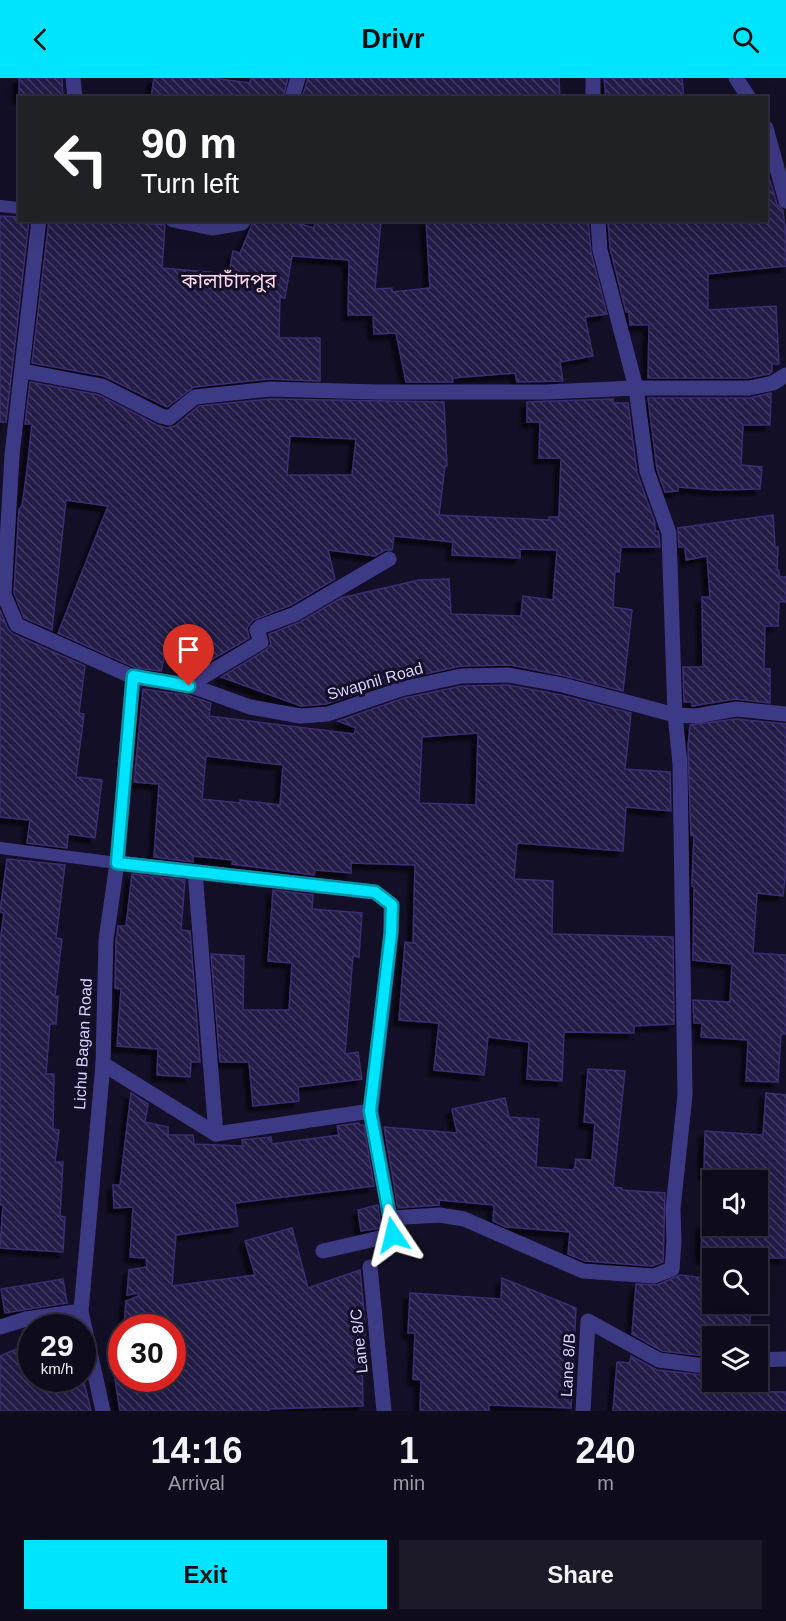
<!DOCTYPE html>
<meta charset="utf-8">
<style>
:root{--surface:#0e0b1c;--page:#1c1929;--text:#f1f3f6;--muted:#9b9ba3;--line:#2e2b3b;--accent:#00e5ff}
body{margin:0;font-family:Arial,"Noto Sans Bengali",sans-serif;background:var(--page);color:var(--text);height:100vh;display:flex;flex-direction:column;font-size:22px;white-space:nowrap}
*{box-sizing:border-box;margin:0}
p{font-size:20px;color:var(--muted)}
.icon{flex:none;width:33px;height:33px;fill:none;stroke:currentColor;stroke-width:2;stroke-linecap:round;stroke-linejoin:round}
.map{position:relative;height:1333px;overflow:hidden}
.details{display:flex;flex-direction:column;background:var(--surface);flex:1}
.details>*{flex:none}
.hud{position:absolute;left:18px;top:18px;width:750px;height:126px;border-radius:0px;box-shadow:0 6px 24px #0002,0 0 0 2px var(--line);background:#202124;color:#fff;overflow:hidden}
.controls{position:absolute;left:702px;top:1092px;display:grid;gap:12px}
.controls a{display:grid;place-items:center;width:66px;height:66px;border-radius:0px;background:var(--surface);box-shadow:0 6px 24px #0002,0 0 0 2px var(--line);font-size:30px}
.speed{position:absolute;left:18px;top:1236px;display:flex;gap:12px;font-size:30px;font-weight:700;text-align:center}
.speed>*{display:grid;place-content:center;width:78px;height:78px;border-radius:50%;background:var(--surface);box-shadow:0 6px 24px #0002,0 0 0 2px var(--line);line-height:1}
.speed small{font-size:15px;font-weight:400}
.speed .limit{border:9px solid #d22;background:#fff;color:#111}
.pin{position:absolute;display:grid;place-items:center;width:51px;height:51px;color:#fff;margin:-62px -26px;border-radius:50% 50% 50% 0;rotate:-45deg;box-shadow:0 0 6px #0007}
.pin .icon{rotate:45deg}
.me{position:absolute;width:66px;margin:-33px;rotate:350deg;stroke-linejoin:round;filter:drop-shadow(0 0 4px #0008)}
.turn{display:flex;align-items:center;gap:21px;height:126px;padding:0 24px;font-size:27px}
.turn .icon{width:78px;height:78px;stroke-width:2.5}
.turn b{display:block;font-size:42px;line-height:51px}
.eta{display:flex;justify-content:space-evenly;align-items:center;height:102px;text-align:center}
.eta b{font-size:36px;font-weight:800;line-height:42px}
.button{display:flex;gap:12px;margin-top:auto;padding:12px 24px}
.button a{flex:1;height:69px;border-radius:0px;background:var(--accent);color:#111;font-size:24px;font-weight:800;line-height:69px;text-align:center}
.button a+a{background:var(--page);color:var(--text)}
header{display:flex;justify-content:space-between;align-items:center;height:78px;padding:0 24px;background:var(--accent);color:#111;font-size:27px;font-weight:800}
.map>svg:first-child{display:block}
.building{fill:url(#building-back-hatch);stroke:#3b2d73;stroke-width:1.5;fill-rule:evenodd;filter:url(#shadow)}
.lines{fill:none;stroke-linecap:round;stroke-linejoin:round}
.lane{stroke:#3d3a85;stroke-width:12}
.street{stroke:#3d3a85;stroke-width:15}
.route-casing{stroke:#0095a6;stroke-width:15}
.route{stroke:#00e5ff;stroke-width:10}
.labels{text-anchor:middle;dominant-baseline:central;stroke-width:6;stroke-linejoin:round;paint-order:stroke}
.street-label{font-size:16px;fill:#d9d4ff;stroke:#130f26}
.quarter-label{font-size:20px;fill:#ffd6f0;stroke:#130f26}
</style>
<header><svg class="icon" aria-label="back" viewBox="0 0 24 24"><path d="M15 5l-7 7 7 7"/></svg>Drivr<svg class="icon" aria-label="search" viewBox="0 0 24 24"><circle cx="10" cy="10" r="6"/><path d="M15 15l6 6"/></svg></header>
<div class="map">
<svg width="786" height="1333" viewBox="0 0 786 1333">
<defs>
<pattern id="building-back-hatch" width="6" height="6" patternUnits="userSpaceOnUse" patternTransform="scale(1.5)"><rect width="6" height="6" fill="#241b47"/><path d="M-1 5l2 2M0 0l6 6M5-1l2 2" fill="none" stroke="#433b63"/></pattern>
<filter id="shadow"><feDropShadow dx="-5.5" dy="5.5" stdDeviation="1.5" flood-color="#0009"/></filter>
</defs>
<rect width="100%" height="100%" fill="#130f26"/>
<g class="building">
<path d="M19 0H62L63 20H19Z"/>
<path d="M154 0H212L250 5 251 0H288L283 20H151Z"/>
<path d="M308 0H559L560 20H302Z"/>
<path d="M604 0H682L684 20H606Z"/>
<path d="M766 102H770L777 126 783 132 786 161V188L708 196V232L776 228 779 286H772V294L769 296 748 300H648L649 247H630L629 234H626L610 170 608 142H766Z"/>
<path d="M0 138 20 139V142H29L6 344H0Z"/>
<path d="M49 142H104L165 147 162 190 229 196 233 173 240 175 254 142H285L314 150 316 142H381L375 211 392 210V214L430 210 426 142H588L591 174 607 236 585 239 593 278 560 284 563 303 517 304 515 295 452 300 453 304H406L396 255 374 256 373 237H348L349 182 292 178 285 220 280 219 279 260H320V303L269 301 194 309 167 329 104 298 32 285Z"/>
<path d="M30 304 99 317 157 347 167 350 175 348 199 328 270 321 444 324 447 388H445L439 437 549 442V439H559L561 380H539L540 344H527V324L613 321V325H628L637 395 655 445V453H658L659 457 660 469H621L619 494 615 493 613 529 632 532 623 613 565 598 511 587 461 588 398 602 326 626 301 628 221 599 266 572 271 566 269 556 300 544 341 520 419 502 449 501 451 536 521 538 523 518 553 522 557 472 520 471V480L452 477 453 464 394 458 392 472H385L375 478 328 472 335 501 291 527 253 542 247 550 249 560 211 582 165 576 161 593 136 590 58 555 108 428 66 422 52 552 24 540 14 515 19 431 22 428 27 392 32 346H25ZM290 358 356 361 352 397H287Z"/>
<path d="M771 315 770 347H743L741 387 762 389 760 411 718 412 678 409V413L665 414 657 391 648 320H749Z"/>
<path d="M773 437 775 469H778L777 492H779V499H786V524H779L778 548H765L764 591H770V625L735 621 692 628V624H684L683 589H703L702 519H710L707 478 686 482 685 469H679L678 450Z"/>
<path d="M0 532 8 551 13 556 85 588 79 635 84 636 76 699 102 702 95 760 68 756 67 770 27 765 30 742 0 739Z"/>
<path d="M508 607 561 617 631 635 625 691 670 694 671 733 626 729 623 773 517 765 514 801 553 803 552 856 673 859 674 946 634 948V955L564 954 562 1003 527 1001 529 964 488 959 484 997 434 992 439 945 399 942 405 864 413 865 415 787 351 785V795L315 792 314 797 232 786 233 782 193 778V784L154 779 159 706 134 704 143 611 187 617 211 625 209 638 354 656 356 650 338 643 404 620 462 608ZM478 655 476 727 419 725 422 659ZM206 678 283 687 280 727 240 722V725L202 721Z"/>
<path d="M736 641 786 646V793L783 818 757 815 753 875 786 877V956H781L778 1004 746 1003 748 962 701 959 702 945H694L693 922 730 924 732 886 693 882 694 809 692 808V803L694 758 691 757 688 669 690 647Z"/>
<path d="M7 781 65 787 56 860 62 861 55 918H58L56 946H50L46 996H54L53 1051 59 1052 55 1084H63L60 1138 65 1139 63 1174 0 1170 3 1127H0V864L4 835 0 834Z"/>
<path d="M132 796 185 802 181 852 190 853 200 984H191L190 999 157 997 158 971 117 968 121 911 115 910 116 863 118 848H126Z"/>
<path d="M273 812 313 817 312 831 362 835 359 879 353 878 345 976 358 974 362 1001 298 1009 299 1023 253 1028 249 984H220L211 876 244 878 243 932H289L292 885 268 883Z"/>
<path d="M588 991 625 993 613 1109 622 1110V1112L665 1115 663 1184 652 1188 585 1183 568 1176 570 1154 506 1149 493 1143 494 1127 439 1122V1127L398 1130 384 1049 457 1055 452 1031 505 1020 509 1039 539 1041 536 1089 574 1092 576 1081 592 1082 595 1045 584 1044Z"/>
<path d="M131 1015 148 1026 145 1044 168 1049V1057H193L194 1066 243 1068 242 1062 271 1059 272 1066 339 1057 337 1048 359 1045 360 1047H364L374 1108 235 1125 238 1148 176 1157 172 1208 255 1197 245 1163 292 1150 308 1210 360 1192 365 1244 364 1280H362L363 1328 268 1331 269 1333H120L115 1300H172V1250H124L126 1223 139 1218 138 1215 127 1217 129 1192 147 1189 146 1180 130 1179 133 1129 114 1130 113 1107H120Z"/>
<path d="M766 1015 786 1017V1180H701L702 1146 758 1148V1100L704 1097 705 1053 763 1057Z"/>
<path d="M378 1127 381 1150 361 1153 358 1132Z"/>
<path d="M680 1197 712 1201V1226H751L749 1258H712V1278H706L662 1273 632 1256 636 1206 657 1207Z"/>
<path d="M502 1200 576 1230 571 1330 489 1327V1333H420L421 1302 413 1301 415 1255H408L410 1215 501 1221Z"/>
<path d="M63 1201 67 1225 5 1235 1 1211Z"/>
<path d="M26 1267 32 1278V1300H83L91 1333H0V1278Z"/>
<path d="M631 1278 657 1292 712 1298V1313L786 1314V1333H613L617 1284 630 1285Z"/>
</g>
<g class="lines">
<g class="lane">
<path d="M0 128 20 130"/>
<path d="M0 770 117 785"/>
</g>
<g class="street">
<path d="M73 0 75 20"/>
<path d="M593 0V20"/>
<path d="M736 0 749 20"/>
<path d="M292 20 298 0"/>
<path d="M766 50 786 123"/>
<path d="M39 142 12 377 4 517 17 547 133 599 189 607 250 629 300 638 328 636 401 611 461 598 509 597 563 607 675 637 696 638 736 631 786 636"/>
<path d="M173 142 212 150 242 145 244 142"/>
<path d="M23 293 102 308 161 338 169 340 195 319 270 311 377 314H545L636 310H749L773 305 786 297"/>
<path d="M189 607 261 564 257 552 260 549 295 536 389 481"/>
<path d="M117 785 375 814 391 827V855L371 1033 393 1157 323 1173"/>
<path d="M195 794 216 1056"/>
<path d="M103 986 216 1056 371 1033"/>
<path d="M390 1140 440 1137 464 1141 583 1193 654 1198 672 1191 674 1163 673 1131 685 1017 680 685 675 637 669 455 647 393 636 310 600 172 598 142"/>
<path d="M370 1189 384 1333"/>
<path d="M0 1249 26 1241 81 1233"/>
<path d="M758 1282 786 1281"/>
<path d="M103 1333 81 1233 103 986 106 862 117 785 133 599"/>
<path d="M583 1333 588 1243 659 1282 705 1288H712"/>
</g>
</g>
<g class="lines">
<g class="route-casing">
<path id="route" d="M189 608 133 598 117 785 375 814 392 827 391 855 370 1033 393 1157"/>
</g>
<use href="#route" class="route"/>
</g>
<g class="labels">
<g class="street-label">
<text transform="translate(375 603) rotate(-16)">Swapnil Road</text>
<text transform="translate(83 966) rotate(-87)">Lichu Bagan Road</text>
<text transform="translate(359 1263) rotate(-96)">Lane 8/C</text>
<text transform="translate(568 1287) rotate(-87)">Lane 8/B</text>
</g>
<g class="quarter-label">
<text x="229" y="203">কালাচাঁদপুর</text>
</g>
</g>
</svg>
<div class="controls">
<a><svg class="icon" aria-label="sound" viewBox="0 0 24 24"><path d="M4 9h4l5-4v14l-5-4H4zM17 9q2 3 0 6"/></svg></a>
<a><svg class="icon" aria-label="search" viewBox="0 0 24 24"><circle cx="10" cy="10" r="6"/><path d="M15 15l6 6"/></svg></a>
<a><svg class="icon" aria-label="layers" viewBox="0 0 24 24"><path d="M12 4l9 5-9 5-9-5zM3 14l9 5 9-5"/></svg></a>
</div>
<div class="speed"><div>29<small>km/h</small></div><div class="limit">30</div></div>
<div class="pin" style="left:189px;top:608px;background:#d93025"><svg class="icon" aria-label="arrive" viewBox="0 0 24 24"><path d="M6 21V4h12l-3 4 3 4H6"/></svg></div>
<svg class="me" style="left:393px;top:1157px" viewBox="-20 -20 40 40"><path d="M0-17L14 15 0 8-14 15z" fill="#00e5ff" stroke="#fff" stroke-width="4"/></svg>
<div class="hud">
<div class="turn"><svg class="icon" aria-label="left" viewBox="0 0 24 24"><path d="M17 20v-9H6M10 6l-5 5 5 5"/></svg><div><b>90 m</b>Turn left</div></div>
</div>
</div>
<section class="details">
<div class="eta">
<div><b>14:16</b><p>Arrival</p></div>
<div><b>1</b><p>min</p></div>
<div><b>240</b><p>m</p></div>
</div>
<div class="button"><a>Exit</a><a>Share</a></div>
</section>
